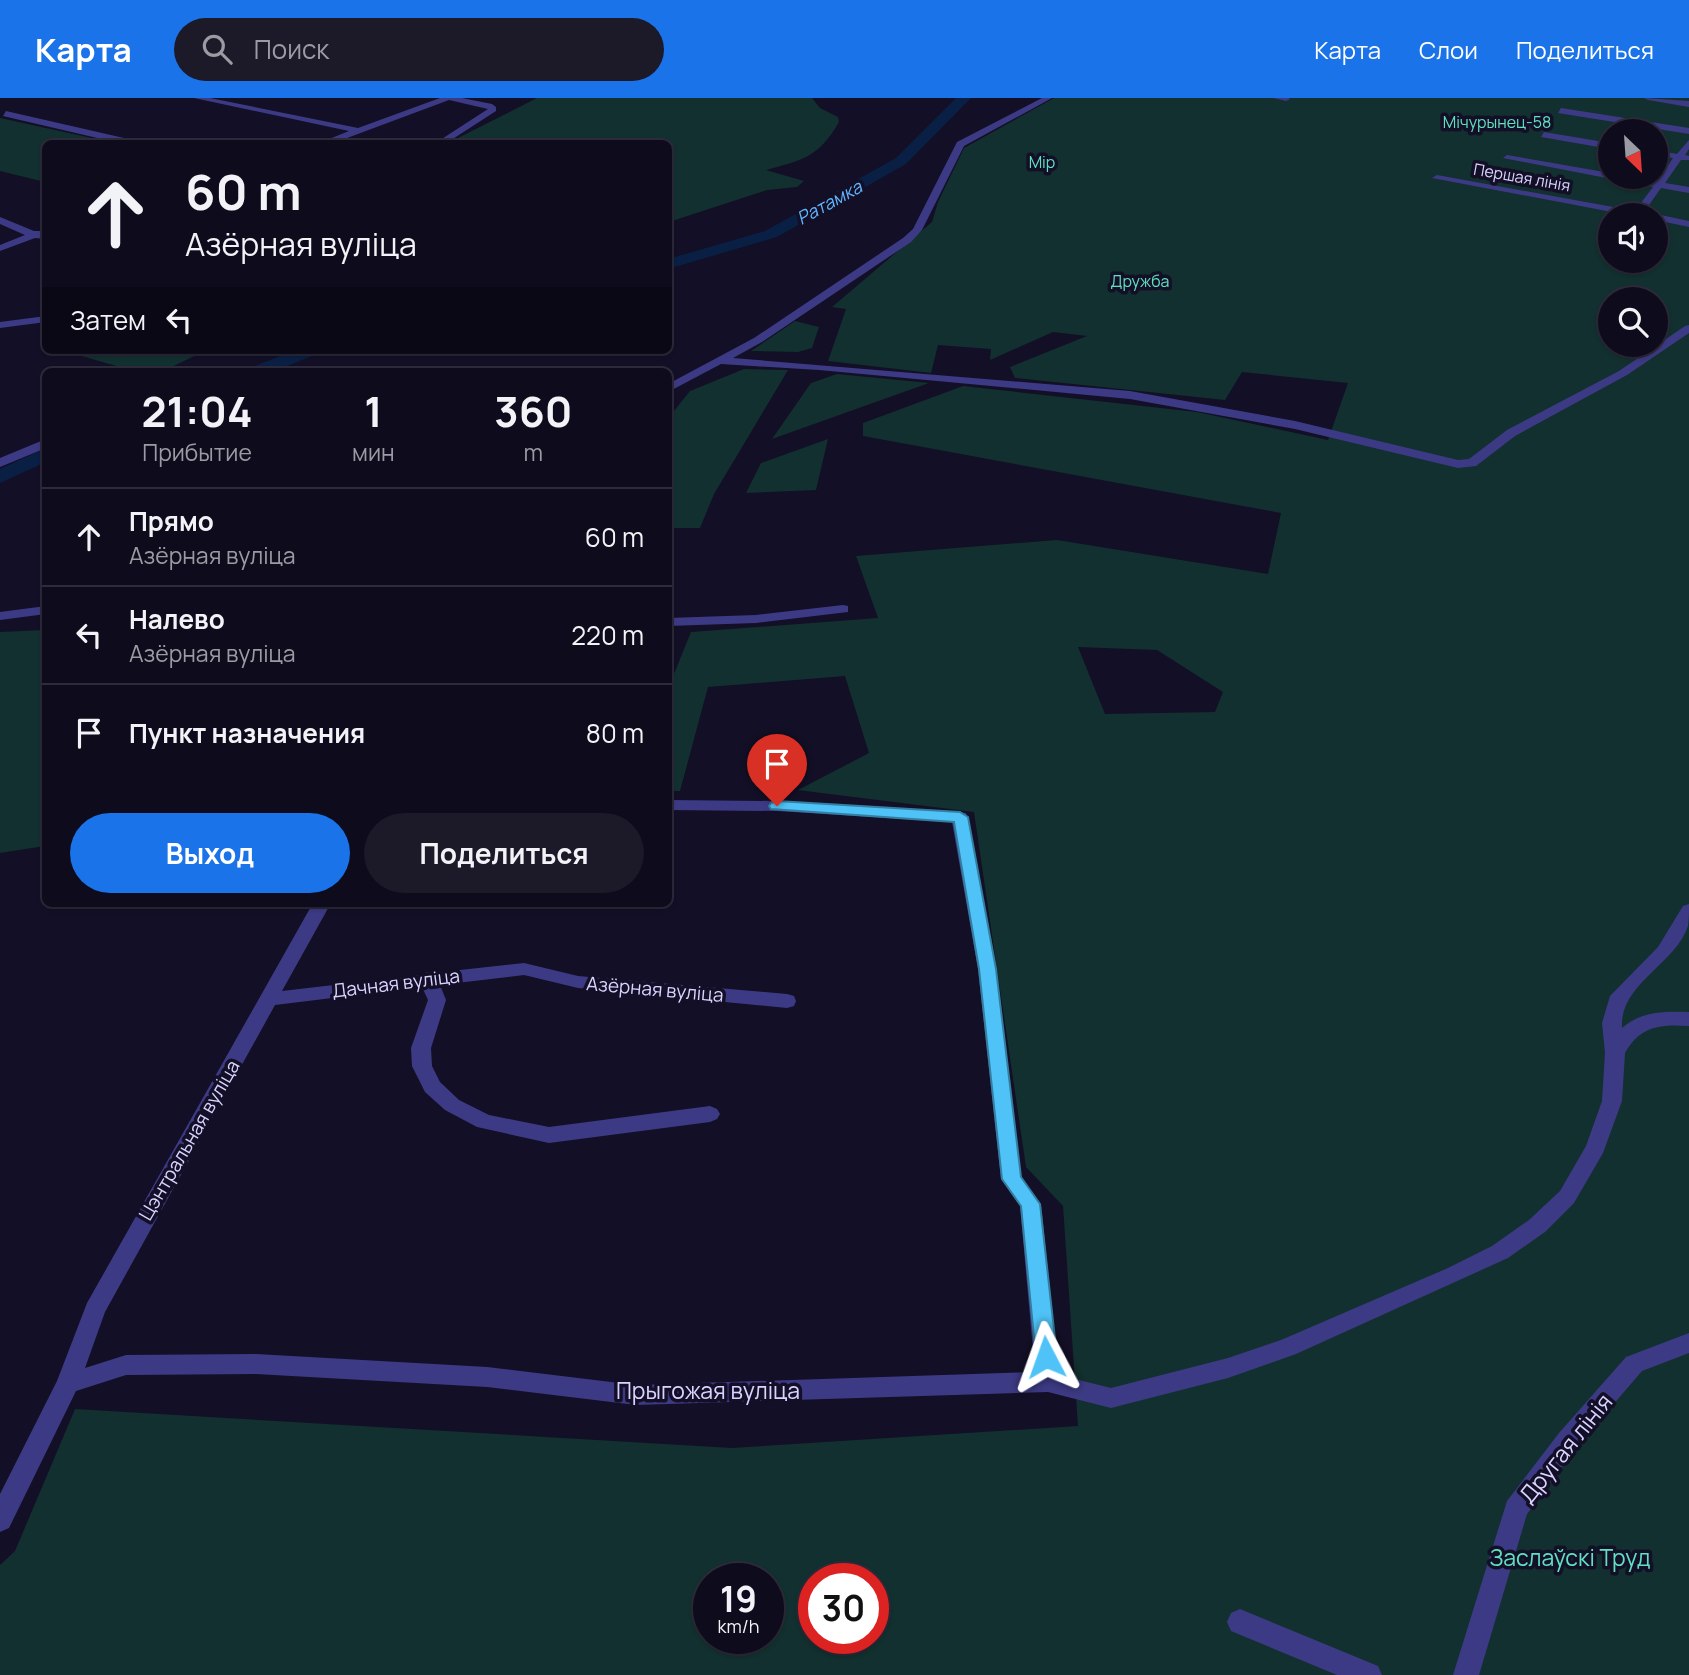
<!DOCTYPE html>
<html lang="ru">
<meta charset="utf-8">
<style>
:root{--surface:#0e0b1c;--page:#1c1929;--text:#f1f3f6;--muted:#9b9ba3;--line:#2e2b3b;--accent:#1a73e8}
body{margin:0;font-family:Manrope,sans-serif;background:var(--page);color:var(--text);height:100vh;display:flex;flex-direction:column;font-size:26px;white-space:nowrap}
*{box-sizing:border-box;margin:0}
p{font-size:23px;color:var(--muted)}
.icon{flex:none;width:38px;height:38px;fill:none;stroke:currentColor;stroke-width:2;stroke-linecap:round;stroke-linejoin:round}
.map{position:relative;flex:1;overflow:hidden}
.sheet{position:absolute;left:42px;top:270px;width:630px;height:539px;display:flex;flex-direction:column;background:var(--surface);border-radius:10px;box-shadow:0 2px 5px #0004,0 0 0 2px var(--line)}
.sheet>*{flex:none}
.guide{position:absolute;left:42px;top:42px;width:630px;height:214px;border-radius:10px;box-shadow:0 2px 5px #0004,0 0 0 2px var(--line);background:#0e0b1c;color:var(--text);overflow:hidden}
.needle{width:46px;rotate:155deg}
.tools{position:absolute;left:1598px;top:21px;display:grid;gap:14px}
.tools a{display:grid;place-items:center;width:70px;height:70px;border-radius:50%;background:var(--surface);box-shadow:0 2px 5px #0004,0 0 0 2px var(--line);font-size:35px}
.speed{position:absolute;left:693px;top:1465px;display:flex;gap:14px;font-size:35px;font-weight:700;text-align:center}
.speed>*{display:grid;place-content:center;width:91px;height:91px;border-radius:50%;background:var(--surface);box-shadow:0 2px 5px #0004,0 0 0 2px var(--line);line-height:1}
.speed small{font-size:18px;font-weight:400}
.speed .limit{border:10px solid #d22;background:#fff;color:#111}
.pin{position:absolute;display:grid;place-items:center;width:60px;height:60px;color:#fff;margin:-72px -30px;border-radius:50% 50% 50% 0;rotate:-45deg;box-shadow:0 0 7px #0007}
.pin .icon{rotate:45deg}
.me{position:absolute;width:77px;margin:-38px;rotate:356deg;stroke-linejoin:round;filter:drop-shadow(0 0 5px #0008)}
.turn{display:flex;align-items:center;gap:24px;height:147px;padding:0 28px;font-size:32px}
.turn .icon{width:91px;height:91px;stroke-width:2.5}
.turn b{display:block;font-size:49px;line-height:60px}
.then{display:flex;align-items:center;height:66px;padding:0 28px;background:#0003;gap:14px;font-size:26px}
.eta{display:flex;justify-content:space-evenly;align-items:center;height:119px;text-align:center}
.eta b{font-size:42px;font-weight:700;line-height:49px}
.cta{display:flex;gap:14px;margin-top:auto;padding:14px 28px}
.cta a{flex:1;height:80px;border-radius:42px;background:var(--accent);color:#fff;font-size:28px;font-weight:700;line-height:80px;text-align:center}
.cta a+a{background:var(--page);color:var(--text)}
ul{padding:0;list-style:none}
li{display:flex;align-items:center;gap:21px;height:98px;padding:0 28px;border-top:2px solid var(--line)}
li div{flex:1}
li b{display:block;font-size:26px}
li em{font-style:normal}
header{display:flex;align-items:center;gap:42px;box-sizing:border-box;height:98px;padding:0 35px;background:var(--accent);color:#fff}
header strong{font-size:33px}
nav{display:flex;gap:38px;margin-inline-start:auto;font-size:24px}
.search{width:490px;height:63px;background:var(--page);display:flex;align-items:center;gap:18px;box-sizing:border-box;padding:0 24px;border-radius:38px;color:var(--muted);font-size:26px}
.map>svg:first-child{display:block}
.green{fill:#12302f;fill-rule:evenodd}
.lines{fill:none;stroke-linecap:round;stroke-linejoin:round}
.river{fill:#0a1f44;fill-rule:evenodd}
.minor{fill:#3d3a85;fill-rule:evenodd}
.route{fill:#4fc3f7;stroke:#337fa1;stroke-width:2}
.labels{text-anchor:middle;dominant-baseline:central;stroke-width:7;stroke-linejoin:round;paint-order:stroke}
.far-park-label{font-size:16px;fill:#5fe0c0;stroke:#130f26}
.far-street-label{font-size:16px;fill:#d9d4ff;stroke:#130f26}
.far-water-label{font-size:18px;font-style:italic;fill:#62b6ff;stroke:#130f26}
.street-label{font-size:19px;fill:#d9d4ff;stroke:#130f26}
.near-street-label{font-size:23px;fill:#d9d4ff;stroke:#130f26}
.near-park-label{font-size:23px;fill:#5fe0c0;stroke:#130f26}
</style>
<header>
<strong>Карта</strong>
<div class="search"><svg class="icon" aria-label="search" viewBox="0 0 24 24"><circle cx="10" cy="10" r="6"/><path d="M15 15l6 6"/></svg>Поиск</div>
<nav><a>Карта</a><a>Слои</a><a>Поделиться</a></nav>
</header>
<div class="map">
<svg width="1689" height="1577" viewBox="0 0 1689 1577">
<rect width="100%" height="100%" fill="#130f26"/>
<g class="green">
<path d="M537 0H812L820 10 838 19 839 24C819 59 803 62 766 72L804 83 797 89 767 92 669 124 668 46 448 45Z"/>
<path d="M1054 0H1689V1577H0V1467L15 1453 75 1311 732 1350 1078 1328 1063 1108 1026 1069 974 714 798 692 869 655 845 578 708 589 680 693H669V588L691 534 878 520 856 458 1057 442 1268 476 1281 415 863 338V325L963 288 1197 314 1328 342 1348 285 1242 274 1225 302 1015 280 1010 269 1087 238 1053 234 990 262 991 251 938 247 931 275 828 263 846 211 832 209 932 124 938 104 964 50ZM1610 33H1656V79H1610ZM1610 117H1656V163H1610ZM1610 201H1656V247H1610ZM1078 549 1157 552 1223 594 1215 614 1105 616ZM709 1480H768V1540H709ZM814 1480H873V1540H814Z"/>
<path d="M0 20 101 42 97 45 46 46 45 84 0 73Z"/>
<path d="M795 223 819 229 812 250 798 254 751 253Z"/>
<path d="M78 252H207L163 273H134L71 255Z"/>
<path d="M744 271 788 272 714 396 700 430H669V319L690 293Z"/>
<path d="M837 276 929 285 772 341 811 285Z"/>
<path d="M828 341 816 392 746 395 761 365Z"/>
<path d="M45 532V748L0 755V534Z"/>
</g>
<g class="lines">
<g class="river">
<path d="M956 0H971L906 66 777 139 668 171V161L765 133 896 60Z"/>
<path d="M295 252H320L317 256 275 273H250L253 269Z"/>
<path d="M46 350V364L0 385V371Z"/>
</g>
<g class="minor">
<path d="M194 0H210L358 30 440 0H462L492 6 496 9V13L445 46H434L488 11 449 2 331 46H317L349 33Z"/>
<path d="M1042 0H1052L964 48 922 132 911 144 762 244 733 260 1130 293 1295 323 1458 362 1469 361 1507 332 1619 273 1685 228 1689 227V235L1627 277 1515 338 1476 368 1458 370 1295 331 1130 301 819 272 721 266 668 294V286L754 240 903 140 913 131 957 44Z"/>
<path d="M1273 0H1289L1290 1 1286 3Z"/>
<path d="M1644 0 1689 3V9L1648 2Z"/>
<path d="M1561 10 1689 30V36L1558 15Z"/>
<path d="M6 13 137 43 141 46H123L3 18Z"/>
<path d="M1544 34 1610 45V51L1541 39Z"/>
<path d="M1689 42V51L1685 57 1689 58V62H1681L1665 85 1689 89V95L1661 90 1644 114 1648 117H1628L1432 80 1437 77 1635 113 1653 89 1503 60 1507 57 1610 75V79L1657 84 1673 60 1656 58V52L1677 56Z"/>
<path d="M1656 116 1689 123V129L1656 122V117H1652Z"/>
<path d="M0 119 34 133H42L46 141 35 140 0 153V147L25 137 0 126Z"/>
<path d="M46 218V224L0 230V224Z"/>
<path d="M46 341V350L0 369V360Z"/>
<path d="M843 507 848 508V514L756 525 668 528V520L756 517Z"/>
<path d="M46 508V516L0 522V514Z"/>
<path d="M668 702 777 703 966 715 996 871 1021 1079 1041 1106 1059 1277 1111 1290 1228 1260 1281 1242 1448 1170 1492 1148 1529 1122 1560 1093 1586 1048 1602 1003 1605 955 1602 925 1610 898 1658 849 1683 808 1689 806C1689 813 1689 822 1688 828 1675 867 1619 886 1622 930 1642 913 1664 913 1689 914V928C1660 926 1640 928 1625 955L1622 1003 1603 1055 1574 1105 1545 1134 1508 1160 1296 1256 1228 1280 1111 1310 1048 1294 636 1307 487 1289 256 1276 126 1277 76 1293 9 1430 0 1434V1396L57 1283 87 1205 313 805H331L282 893 420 877 427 874 433 875 524 865 578 878 787 896 794 898 796 903 794 908 787 910 578 890 524 877 440 887 446 902 431 950 432 968 440 984 459 1002 489 1017 549 1029 710 1008 717 1011 720 1016 717 1021 710 1024 549 1045 477 1029 445 1012 425 994 412 968 411 950 428 902 422 889 275 907 105 1214 85 1270 126 1257 256 1256 487 1269 636 1287 1035 1274 1020 1108 1001 1081 978 871 952 724 777 713 668 712Z"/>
<path d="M1689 1235V1255L1642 1273 1575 1351 1527 1416 1479 1577H1453L1507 1403 1559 1335 1626 1259Z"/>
<path d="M1240 1511 1378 1568 1382 1577H1337L1231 1533 1227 1524 1231 1515Z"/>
</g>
</g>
<path class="route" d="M777 703 960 714 968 719 996 871 1021 1079 1040 1106 1057 1259 1054 1266 1046 1269 1039 1266 1036 1259 1021 1108 1002 1081 979 871 954 724 771 711 769 708 771 705Z"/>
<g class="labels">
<g class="far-park-label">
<text x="1497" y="24">Мічурынец-58</text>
<text x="1042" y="64">Мір</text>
<text x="1140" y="183">Дружба</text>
</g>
<g class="far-street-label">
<text transform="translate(1522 79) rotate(10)">Першая лінія</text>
</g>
<g class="far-water-label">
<text transform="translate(829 104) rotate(-29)">Ратамка</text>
</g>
<g class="street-label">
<text transform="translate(396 885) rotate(-7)">Дачная вуліца</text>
<text transform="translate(655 891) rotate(5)">Азёрная вуліца</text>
<text transform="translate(189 1042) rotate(-60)">Цэнтральная вуліца</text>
</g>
<g class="near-street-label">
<text x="708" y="1292">Прыгожая вуліца</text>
<text transform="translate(1565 1350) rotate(-51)">Другая лінія</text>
</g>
<g class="near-park-label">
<text x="1570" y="1459">Заслаўскі Труд</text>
</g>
</g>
</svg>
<div class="tools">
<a><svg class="needle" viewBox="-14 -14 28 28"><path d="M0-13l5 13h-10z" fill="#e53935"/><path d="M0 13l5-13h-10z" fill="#9b9ba3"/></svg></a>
<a><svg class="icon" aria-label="sound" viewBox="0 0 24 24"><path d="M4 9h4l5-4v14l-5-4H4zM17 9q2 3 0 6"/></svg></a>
<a><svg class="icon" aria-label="search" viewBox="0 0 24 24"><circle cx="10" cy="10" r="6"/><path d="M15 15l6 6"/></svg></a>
</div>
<div class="speed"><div>19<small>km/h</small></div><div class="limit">30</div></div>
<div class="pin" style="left:777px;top:708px;background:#d93025"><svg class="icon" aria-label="arrive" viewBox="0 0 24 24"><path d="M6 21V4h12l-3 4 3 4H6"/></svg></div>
<svg class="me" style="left:1046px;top:1259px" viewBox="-20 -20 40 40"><path d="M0-17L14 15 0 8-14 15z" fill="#4fc3f7" stroke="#fff" stroke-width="4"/></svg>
<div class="guide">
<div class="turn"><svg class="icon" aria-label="ahead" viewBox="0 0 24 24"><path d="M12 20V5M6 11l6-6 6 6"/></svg><div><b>60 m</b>Азёрная вуліца</div></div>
<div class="then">Затем<svg class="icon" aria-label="left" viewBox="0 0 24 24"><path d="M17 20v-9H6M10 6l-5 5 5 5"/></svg></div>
</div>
<section class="sheet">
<div class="eta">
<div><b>21:04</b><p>Прибытие</p></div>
<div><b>1</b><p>мин</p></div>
<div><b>360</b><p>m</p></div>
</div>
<ul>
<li><svg class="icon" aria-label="ahead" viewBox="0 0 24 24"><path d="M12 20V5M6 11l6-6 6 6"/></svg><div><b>Прямо</b><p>Азёрная вуліца</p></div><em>60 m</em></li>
<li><svg class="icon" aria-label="left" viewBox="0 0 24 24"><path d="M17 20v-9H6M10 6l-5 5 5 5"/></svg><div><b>Налево</b><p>Азёрная вуліца</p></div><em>220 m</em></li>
<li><svg class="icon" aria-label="arrive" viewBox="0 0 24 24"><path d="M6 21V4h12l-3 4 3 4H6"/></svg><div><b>Пункт назначения</b></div><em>80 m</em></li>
</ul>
<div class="cta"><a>Выход</a><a>Поделиться</a></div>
</section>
</div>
